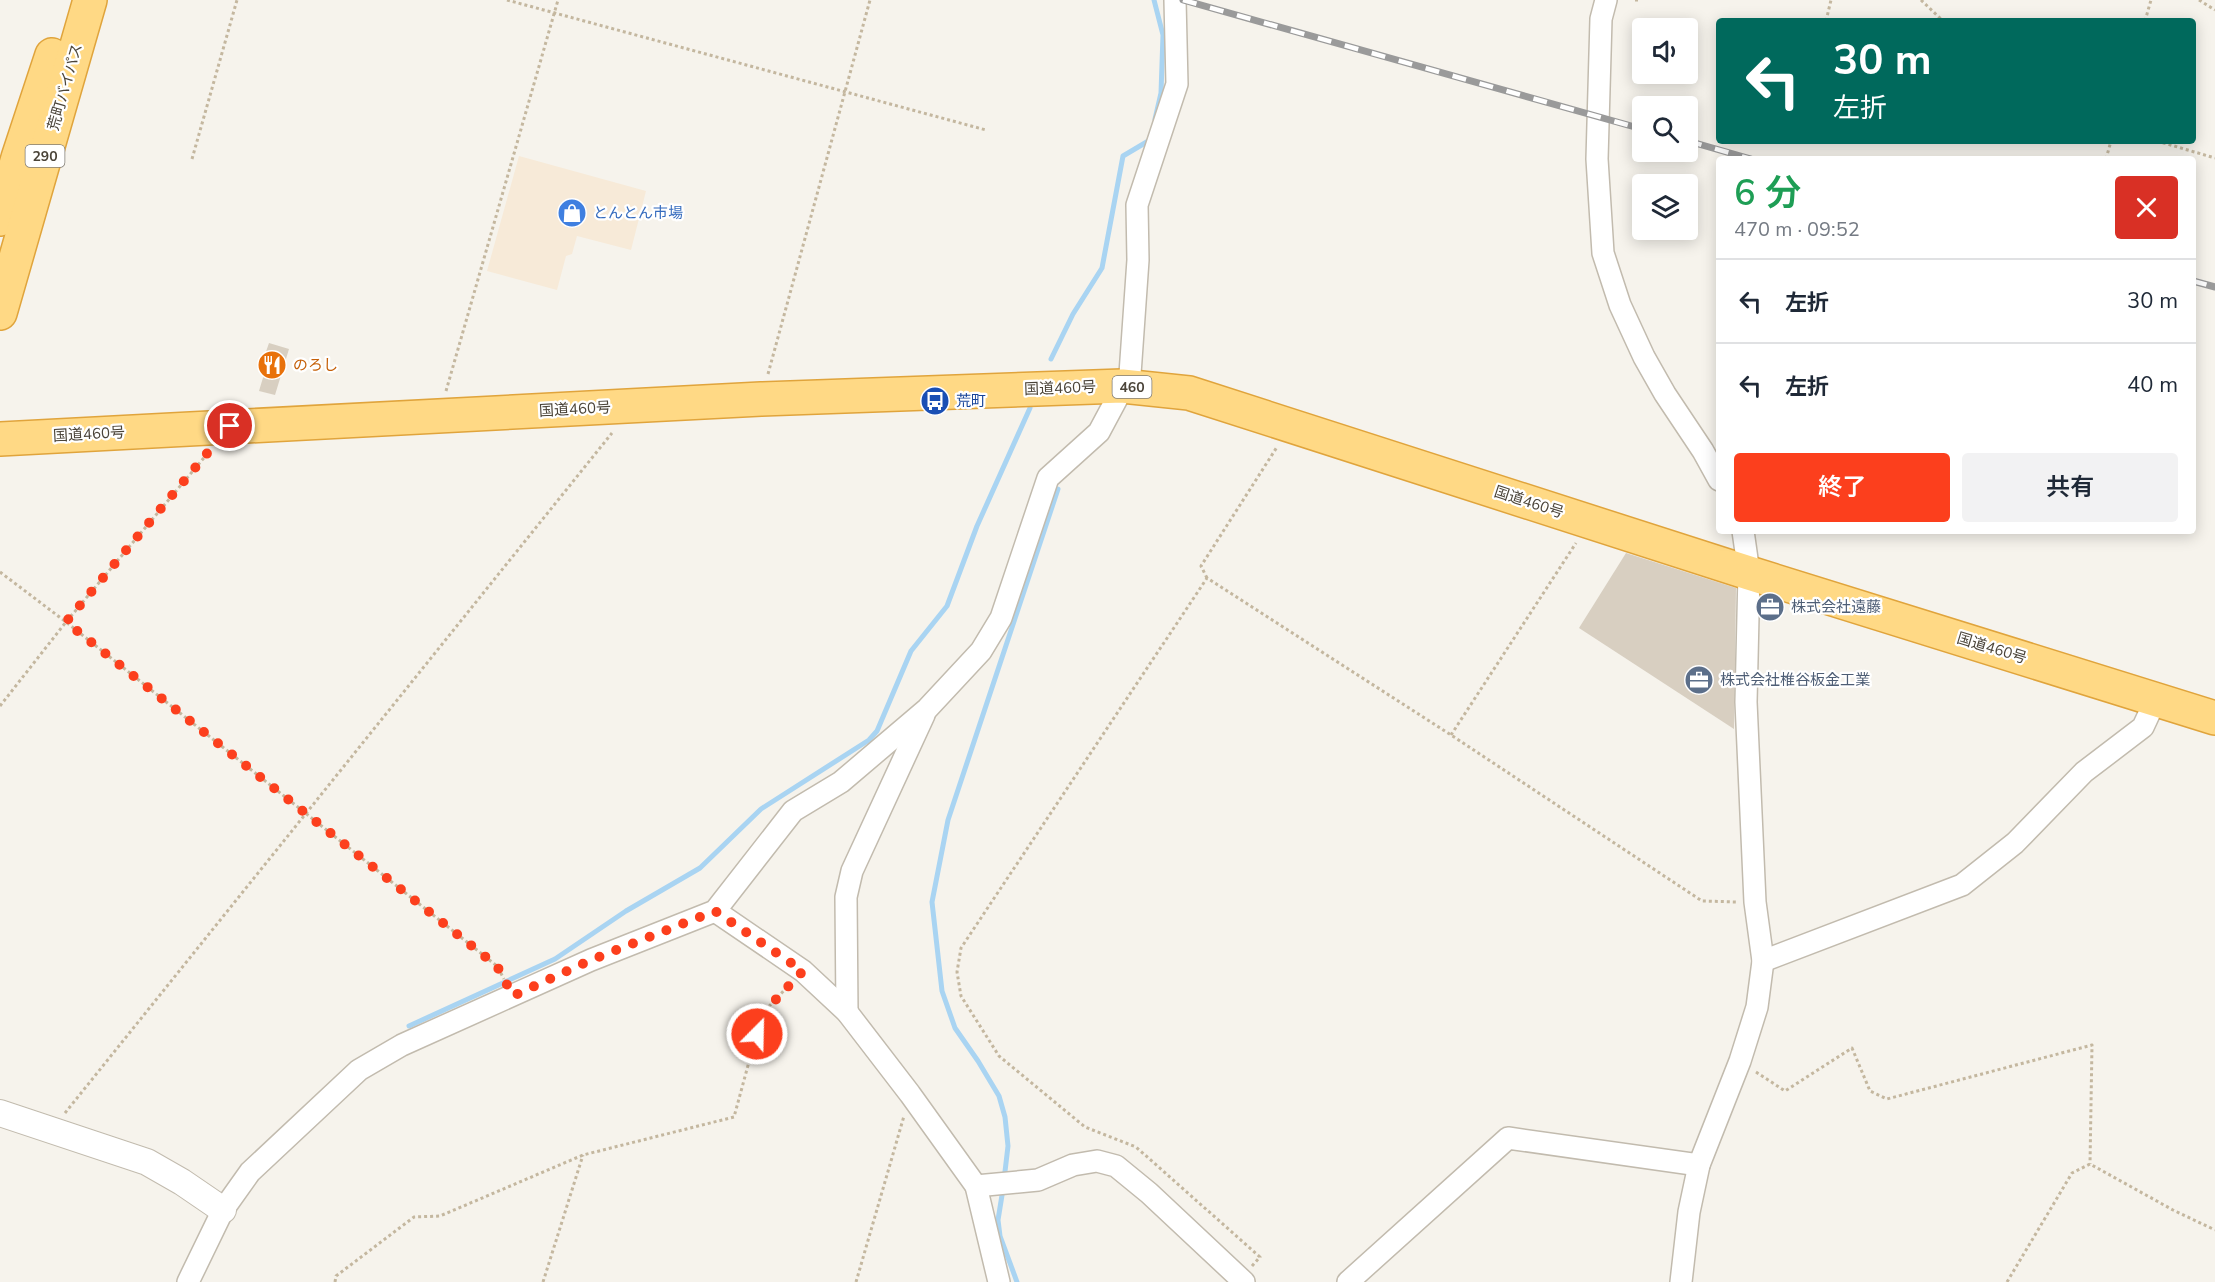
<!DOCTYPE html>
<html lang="ja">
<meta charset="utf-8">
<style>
:root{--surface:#fff;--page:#f2f2f3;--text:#1f2937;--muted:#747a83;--line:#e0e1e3;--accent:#fc3f1d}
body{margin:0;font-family:"Nunito Sans","Noto Sans JP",sans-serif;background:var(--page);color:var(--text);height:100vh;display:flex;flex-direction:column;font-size:22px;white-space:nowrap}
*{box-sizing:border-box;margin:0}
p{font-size:20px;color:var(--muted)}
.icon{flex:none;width:33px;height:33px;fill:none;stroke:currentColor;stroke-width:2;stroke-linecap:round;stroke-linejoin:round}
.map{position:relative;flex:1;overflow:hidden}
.drawer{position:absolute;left:1716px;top:156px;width:480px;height:378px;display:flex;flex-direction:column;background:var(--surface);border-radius:6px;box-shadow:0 3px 15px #0003}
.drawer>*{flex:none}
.top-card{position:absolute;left:1716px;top:18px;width:480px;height:126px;border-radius:6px;box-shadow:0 3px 15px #0003;background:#00695c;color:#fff;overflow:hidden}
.controls{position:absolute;left:1632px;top:18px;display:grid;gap:12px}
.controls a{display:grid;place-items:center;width:66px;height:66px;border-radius:6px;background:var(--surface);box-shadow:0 3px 15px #0003;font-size:30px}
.pin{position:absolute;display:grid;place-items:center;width:51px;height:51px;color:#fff;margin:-26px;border:3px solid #fff;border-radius:50%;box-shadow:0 2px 6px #0007}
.me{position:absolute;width:66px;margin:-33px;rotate:23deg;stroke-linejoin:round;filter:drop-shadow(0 0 4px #0008)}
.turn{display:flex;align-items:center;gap:21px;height:126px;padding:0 18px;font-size:27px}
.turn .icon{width:78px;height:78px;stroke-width:2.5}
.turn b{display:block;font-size:42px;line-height:51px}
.round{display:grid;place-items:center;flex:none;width:63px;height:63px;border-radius:6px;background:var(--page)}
.headline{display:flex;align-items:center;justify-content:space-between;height:102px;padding:0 18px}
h1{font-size:36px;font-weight:600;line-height:45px;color:#1e9e55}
.action{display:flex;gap:12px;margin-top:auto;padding:12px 18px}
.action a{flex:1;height:69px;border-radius:6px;background:var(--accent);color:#fff;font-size:24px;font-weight:600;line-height:69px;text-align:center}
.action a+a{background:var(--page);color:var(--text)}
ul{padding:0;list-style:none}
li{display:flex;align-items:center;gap:18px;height:84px;padding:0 18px;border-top:2px solid var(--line)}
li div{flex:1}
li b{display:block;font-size:22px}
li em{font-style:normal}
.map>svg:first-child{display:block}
.commercial{fill:#f7ead8}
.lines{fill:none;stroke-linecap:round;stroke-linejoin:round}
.stream{stroke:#a9d4f2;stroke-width:5}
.building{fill:#d8cfc1}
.minor-casing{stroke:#c2bbae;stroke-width:24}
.tertiary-casing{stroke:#c2bbae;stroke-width:28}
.trunk-casing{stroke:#e0a43c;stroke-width:36}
.path{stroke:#c4b79f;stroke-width:3;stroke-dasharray:3 3;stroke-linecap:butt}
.minor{stroke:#fff;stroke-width:21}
.tertiary{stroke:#fff;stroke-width:26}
.trunk{stroke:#ffd985;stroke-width:33}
.rail-casing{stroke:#9a9a9a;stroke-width:7}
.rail{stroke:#fff;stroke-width:4.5;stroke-dasharray:14;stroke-linecap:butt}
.route{stroke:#fc3f1d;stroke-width:10;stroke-dasharray:0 18}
.labels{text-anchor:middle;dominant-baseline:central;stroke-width:4.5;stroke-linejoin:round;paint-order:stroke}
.shield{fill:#fff;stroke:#817c74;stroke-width:1.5}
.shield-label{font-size:14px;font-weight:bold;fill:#4b4439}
.street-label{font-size:15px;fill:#4b4439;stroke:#fff}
.shop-label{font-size:15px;fill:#366cbe;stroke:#fff;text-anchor:start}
.food-label{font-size:15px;fill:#c56008;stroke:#fff;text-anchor:start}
.transit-label{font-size:15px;fill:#164399;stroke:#fff;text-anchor:start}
.service-label{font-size:15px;fill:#4e5e75;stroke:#fff;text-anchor:start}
</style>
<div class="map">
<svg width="2215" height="1282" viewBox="0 0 2215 1282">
<rect width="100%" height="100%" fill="#f6f3ec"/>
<path class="commercial" d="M519 156 646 191 631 250 577 236 572 254 566 256 557 290 487 271Z"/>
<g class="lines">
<g class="stream">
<path d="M1154 0 1163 35 1161 93 1155 119"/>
<path d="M1051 359 1073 314 1102 268 1123 156 1150 140"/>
<path d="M409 1026 555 959 626 911 700 868 761 809 869 740 877 731 911 651 947 606 977 526 1030 408"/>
<path d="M1004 1180 1008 1146 1005 1117 999 1096 978 1061 955 1028 942 991 932 902 948 820 1058 489"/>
<path d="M1003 1189 998 1220 1000 1236 1017 1282"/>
</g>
</g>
<g class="building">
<path d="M269 343 289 349 275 395 259 391 265 371 260 369Z"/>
<path d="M1626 553 1736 588 1734 729 1579 628Z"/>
</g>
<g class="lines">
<g class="minor-casing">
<g id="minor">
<path d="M1606 0 1601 19 1597 159 1603 253 1620 305 1644 357 1665 394 1703 451 1719 480"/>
<path d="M715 911 803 971 847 1012 910 1094 976 1186 999 1282"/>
<path d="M1763 961 1962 885 2015 843 2084 772 2143 727 2156 699"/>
<path d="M847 1012 846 897 852 871 924 715"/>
<path d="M976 1186 1038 1180 1073 1165 1097 1161 1116 1166 1149 1193 1244 1282"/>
<path d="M188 1282 223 1210 250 1172 359 1070 402 1045 591 960 715 911 793 811 841 782 927 709 981 651 1001 618 1048 478 1099 432 1130 374 1138 260 1137 205 1177 84 1175 0"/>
<path d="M1348 1282 1508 1138 1699 1165"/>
<path d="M1681 1282 1689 1212 1699 1165 1740 1061 1757 1007 1763 961 1755 902 1746 702 1749 573 1743 531"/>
</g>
</g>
<g class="tertiary-casing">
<path id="tertiary" d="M0 1113 147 1162 182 1182 223 1210"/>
</g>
<g class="trunk-casing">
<g id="trunk">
<path d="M0 219 18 158 52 55"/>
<path d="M0 313 90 0"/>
<path d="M0 439 761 399 1122 386 1189 393 1749 573 2215 718"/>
</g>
</g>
<g class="path">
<path d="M507 0 986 130"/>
<path d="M1635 0H1639"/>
<path d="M1921 0 1943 21"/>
<path d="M2199 0 2215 10"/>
<path d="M1826 21 1831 0"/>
<path d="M2145 21 2151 0"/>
<path d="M2157 141 2215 158"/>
<path d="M192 159 237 0"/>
<path d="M2106 159 2111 141"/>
<path d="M768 374 870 0"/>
<path d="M446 391 558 0"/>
<path d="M0 572 66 622 497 966 504 979"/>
<path d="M1207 578 1201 566 1277 447"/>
<path d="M0 706 66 622 208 453"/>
<path d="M1451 735 1576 543"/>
<path d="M1756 1072 1785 1091 1852 1048 1870 1091 1887 1099 2092 1045 2090 1164"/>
<path d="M65 1113 612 433"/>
<path d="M1252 1266 1260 1257 1136 1147 1085 1127 999 1056 961 996 957 972 961 948 1207 578 1451 735 1702 901 1737 902"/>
<path d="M335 1282 336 1276 414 1217 440 1216 583 1155 734 1117 762 1014 789 985"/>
<path d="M543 1282 583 1155"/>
<path d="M856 1282 904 1116"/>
<path d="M2007 1282 2072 1173 2090 1164 2173 1210 2215 1230"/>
</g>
<use href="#minor" class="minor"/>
<use href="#tertiary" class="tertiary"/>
<use href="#trunk" class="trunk"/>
<g class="rail-casing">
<g id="rail">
<path d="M1183 0 1642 129"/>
<path d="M1688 141 1751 159"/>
<path d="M2193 281 2215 287"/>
</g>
</g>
<use href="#rail" class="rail"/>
</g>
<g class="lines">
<path class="route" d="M230 426 66 622 497 966 513 996 591 960 715 911 803 971 762 1014 757 1034"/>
</g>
<defs>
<g id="shop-disc" transform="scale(1.5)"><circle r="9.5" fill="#3f7fe0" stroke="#fff"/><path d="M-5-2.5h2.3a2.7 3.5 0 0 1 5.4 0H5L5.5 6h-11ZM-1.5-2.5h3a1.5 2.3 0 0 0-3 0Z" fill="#fff"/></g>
<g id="restaurant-disc" transform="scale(1.5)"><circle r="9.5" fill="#e8710a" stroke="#fff"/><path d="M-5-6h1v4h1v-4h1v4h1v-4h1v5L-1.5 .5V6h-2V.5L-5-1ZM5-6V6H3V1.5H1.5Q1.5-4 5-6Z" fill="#fff"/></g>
<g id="bus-disc" transform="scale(1.5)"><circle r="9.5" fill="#1a4fb4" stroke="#fff"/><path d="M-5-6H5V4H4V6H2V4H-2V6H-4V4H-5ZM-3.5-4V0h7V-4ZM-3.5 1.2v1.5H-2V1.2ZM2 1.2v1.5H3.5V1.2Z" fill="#fff"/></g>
<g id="office-disc" transform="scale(1.5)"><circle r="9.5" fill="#5c6f8a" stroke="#fff"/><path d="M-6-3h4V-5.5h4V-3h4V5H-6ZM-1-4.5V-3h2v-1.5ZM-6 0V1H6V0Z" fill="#fff"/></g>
</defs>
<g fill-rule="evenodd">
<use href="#shop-disc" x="572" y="213"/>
<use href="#restaurant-disc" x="272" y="365"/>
<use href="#bus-disc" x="935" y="401"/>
<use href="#office-disc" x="1770" y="607"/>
<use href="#office-disc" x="1699" y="680"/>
</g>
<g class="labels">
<g class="shield">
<rect x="25.5" y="145" width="39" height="22" rx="4.5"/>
<rect x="1112.5" y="376" width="39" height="22" rx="4.5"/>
</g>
<g class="shield-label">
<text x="45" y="156">290</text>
<text x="1132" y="387">460</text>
</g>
<g class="street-label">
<text transform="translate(65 87) rotate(-74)">荒町バイパス</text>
<text transform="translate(1060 388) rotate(-2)">国道460号</text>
<text transform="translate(575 409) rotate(-3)">国道460号</text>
<text transform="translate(89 434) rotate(-3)">国道460号</text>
<text transform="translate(1529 502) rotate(18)">国道460号</text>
<text transform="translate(1992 648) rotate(17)">国道460号</text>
</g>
<g class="shop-label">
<text x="593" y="213">とんとん市場</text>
</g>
<g class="food-label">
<text x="293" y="365">のろし</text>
</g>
<g class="transit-label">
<text x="956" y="401">荒町</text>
</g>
<g class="service-label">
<text x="1791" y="607">株式会社遠藤</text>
<text x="1720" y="680">株式会社椎谷板金工業</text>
</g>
</g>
</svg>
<div class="controls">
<a><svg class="icon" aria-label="sound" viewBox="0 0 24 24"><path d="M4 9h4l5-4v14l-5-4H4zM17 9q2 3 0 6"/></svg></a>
<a><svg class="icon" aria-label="search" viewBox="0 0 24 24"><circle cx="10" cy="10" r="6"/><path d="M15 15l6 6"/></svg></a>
<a><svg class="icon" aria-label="layers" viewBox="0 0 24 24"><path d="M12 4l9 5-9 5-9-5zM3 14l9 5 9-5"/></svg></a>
</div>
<div class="pin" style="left:230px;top:426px;background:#d93025"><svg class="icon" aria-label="arrive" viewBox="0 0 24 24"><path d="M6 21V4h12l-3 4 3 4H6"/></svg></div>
<svg class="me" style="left:757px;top:1034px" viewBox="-20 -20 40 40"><circle r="17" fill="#fc3f1d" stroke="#fff" stroke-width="3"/><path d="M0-11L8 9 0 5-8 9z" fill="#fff"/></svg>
<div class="top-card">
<div class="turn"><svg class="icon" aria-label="left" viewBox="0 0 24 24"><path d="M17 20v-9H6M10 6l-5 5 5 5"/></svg><div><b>30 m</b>左折</div></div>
</div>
<section class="drawer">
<div class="headline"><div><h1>6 分</h1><p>470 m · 09:52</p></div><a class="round" style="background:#d93025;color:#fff"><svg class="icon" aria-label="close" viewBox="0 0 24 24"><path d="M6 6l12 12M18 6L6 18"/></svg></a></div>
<ul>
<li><svg class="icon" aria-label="left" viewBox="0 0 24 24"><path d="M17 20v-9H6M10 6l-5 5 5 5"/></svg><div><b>左折</b></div><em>30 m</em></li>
<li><svg class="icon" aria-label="left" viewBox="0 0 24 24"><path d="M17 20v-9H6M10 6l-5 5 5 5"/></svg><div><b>左折</b></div><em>40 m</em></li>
</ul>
<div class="action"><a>終了</a><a>共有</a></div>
</section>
</div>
